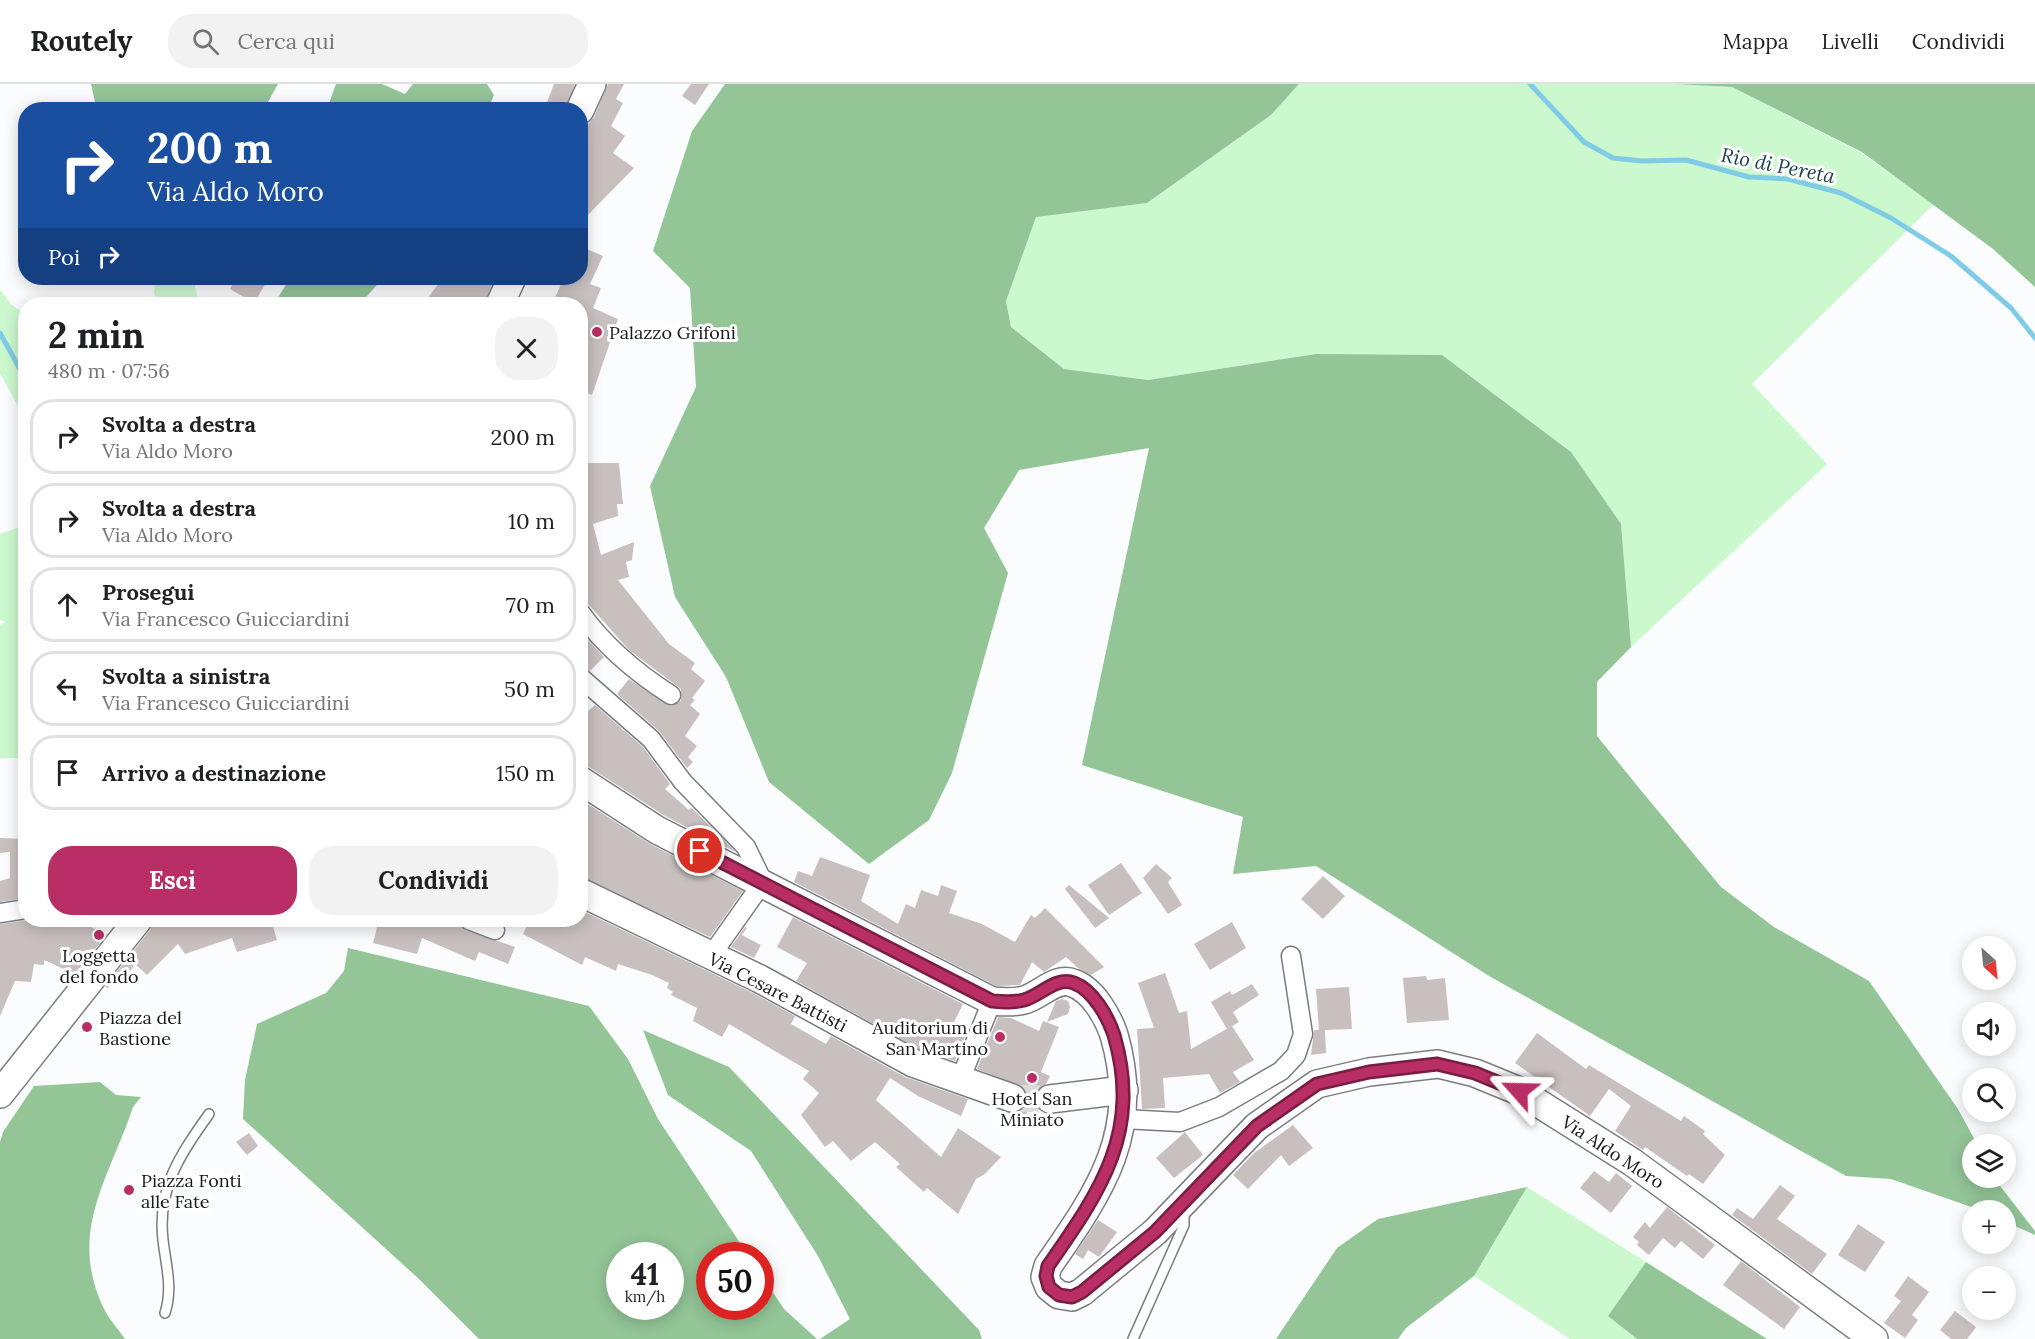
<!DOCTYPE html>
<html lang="it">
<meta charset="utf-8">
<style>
:root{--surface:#fff;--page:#f2f2f2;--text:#202124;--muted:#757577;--line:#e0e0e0;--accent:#b92e65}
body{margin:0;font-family:Lora,serif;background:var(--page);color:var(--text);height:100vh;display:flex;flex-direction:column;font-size:22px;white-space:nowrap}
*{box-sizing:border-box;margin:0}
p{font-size:20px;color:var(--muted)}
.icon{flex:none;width:33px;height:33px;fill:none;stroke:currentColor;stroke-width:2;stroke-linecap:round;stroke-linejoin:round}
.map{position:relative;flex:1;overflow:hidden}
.side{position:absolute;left:18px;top:213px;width:570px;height:630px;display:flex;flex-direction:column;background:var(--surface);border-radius:24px;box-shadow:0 3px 15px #0003}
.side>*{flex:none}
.hud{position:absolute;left:18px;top:18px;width:570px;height:183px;border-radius:24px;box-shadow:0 3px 15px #0003;background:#1a4fa0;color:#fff;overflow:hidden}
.needle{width:39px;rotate:153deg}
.fabs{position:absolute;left:1962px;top:852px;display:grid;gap:12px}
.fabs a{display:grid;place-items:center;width:54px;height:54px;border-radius:50%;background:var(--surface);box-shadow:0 3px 15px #0003;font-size:30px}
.speed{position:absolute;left:606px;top:1158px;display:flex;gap:12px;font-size:30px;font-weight:700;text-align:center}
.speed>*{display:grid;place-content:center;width:78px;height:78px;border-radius:50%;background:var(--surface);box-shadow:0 3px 15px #0003;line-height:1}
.speed small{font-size:15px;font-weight:400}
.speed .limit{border:9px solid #d22;background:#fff;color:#111}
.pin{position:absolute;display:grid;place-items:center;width:51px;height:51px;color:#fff;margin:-26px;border:3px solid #fff;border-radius:50%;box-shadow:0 2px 6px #0007}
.me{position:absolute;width:66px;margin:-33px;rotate:295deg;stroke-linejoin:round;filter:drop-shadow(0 0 4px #0008)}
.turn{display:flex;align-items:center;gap:21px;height:126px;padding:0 30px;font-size:27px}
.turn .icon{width:78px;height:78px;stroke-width:2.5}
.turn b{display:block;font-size:42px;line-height:51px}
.then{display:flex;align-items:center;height:57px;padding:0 30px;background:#0003;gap:12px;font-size:22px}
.round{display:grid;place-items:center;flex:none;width:63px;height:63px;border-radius:24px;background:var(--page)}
.summary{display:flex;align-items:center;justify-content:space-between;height:102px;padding:0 30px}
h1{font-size:36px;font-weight:800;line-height:45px}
.cta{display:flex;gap:12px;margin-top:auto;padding:12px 30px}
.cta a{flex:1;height:69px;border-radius:24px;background:var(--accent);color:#fff;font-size:24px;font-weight:800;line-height:69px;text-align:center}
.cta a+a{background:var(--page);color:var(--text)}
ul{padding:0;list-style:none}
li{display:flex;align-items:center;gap:18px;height:75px;margin:0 12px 9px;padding:0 18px;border:3px solid var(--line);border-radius:24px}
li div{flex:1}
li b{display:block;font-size:22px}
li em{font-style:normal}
header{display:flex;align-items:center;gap:36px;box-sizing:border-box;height:84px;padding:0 30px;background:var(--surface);border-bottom:2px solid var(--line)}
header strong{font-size:28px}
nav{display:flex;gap:33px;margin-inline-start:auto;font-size:21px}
.search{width:420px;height:54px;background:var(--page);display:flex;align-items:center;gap:15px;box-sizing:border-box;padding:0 21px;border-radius:24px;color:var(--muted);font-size:22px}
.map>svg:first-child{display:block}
.green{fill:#ccf8ce}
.forest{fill:#93c597;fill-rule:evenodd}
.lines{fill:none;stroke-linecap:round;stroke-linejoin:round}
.stream{stroke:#80cce6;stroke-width:5}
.building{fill:#c8c0be}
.secondary-tunnel{stroke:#d9dadc;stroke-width:27;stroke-dasharray:27 14;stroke-linecap:butt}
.service-casing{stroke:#797c81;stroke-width:12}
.minor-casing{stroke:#797c81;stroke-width:21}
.secondary-casing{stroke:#797c81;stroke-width:30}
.service{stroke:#fff;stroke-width:9}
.minor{stroke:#fff;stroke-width:18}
.secondary{stroke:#fff;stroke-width:27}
.route-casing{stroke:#781e42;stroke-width:15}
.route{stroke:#b92e65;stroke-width:10}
.poi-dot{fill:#b92e65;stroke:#fff;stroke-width:2}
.labels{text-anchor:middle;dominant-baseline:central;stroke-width:6;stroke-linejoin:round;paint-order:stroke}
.poi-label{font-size:18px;fill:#17181a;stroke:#fff;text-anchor:start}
.street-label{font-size:18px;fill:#17181a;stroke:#fff}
.water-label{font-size:20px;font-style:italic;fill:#1a3e49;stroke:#fff}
</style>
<header>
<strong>Routely</strong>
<div class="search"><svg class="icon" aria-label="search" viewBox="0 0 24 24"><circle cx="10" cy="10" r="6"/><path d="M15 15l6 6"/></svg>Cerca qui</div>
<nav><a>Mappa</a><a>Livelli</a><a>Condividi</a></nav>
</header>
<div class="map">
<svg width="2035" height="1255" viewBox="0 0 2035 1255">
<rect width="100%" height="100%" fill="#fbfcfe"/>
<g class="green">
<path d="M1299 0H1676L1732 3 1862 69 1934 120 1752 300 1827 380 1631 563 1621 440 1316 270 1148 296 1064 285 1011 243 1006 217 1036 132 1147 119 1271 31Z"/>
<path d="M155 194H193L199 220H160L154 210Z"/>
<path d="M0 206 12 221 25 230V351L20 326 0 289Z"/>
<path d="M25 433V674H0V541L5 538 0 536V450L17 444Z"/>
<path d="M1527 1103 1646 1178 1608 1232 1637 1255H1570L1474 1192Z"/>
</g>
<g class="forest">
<path d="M91 0H278L264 25 114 26 95 18Z"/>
<path d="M336 0H382L405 10 413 0H487L494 11 488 25H327Z"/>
<path d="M725 0H1299L1271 31 1147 119 1036 133 1006 217 1011 243 1064 285 1148 296 1316 270 1442 271 1571 368 1621 440 1631 563 1597 598V652L1639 704 1721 803 1774 843 1869 897 1958 1025 1977 1060H1972V1094H1994L2035 1147V1151L2006 1138V1126H1980L1891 1095 1846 1092 1489 892 1316 782 1233 790 1243 733 1082 681 1149 364 1019 386 984 444 1008 489 952 689 929 736 869 780 769 698 726 593 675 513 650 402 696 303 690 204 653 167 692 47Z"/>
<path d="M1676 0H2035V203L1993 165 1862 68 1732 3Z"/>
<path d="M290 194H383L360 220H274Z"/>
<path d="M348 864 589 922 628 975 658 1035 748 1171 710 1172V1222H760L761 1190 784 1225 817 1255H479L419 1195 243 1035 245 996 257 940 326 909 344 887ZM620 1172H670V1222H620Z"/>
<path d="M643 946 729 983 979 1246 982 1255H820L850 1235 818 1172 751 1067 668 1011Z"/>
<path d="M100 998 116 1011 141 1013 133 1023C109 1095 67 1148 104 1225 109 1235 118 1245 125 1255H0V1058L3 1048 34 1002Z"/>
<path d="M1527 1103 1474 1192 1406 1244 1398 1255H1276L1337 1164 1378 1135Z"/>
<path d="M1646 1178 1767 1255H1637L1608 1232Z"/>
</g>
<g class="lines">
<g class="stream">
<path d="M1530 0 1584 58 1613 74 1642 77 1686 76 1749 93 1788 95 1841 109 1891 134 1951 172 2011 224 2035 254"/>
<path d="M0 249 26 296"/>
</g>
</g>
<g class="building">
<path d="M554 0H575L565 26H544Z"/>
<path d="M608 0H624L616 15 623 19 611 42 625 52 613 69 634 84 580 139V42L589 39 594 33Z"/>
<path d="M691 0H709L695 21 682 12Z"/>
<path d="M580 162 603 172 590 200 601 204 593 224 618 235 592 311 580 306V220H552L564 194H580Z"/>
<path d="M236 194H269L254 219 230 205Z"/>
<path d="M443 194H495L484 220H423Z"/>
<path d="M580 379H619L623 420H617L618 432 593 440 601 471 634 458 632 476 626 478 629 493 618 496 669 560 695 579 691 585 705 597 692 614 695 616 690 621 700 630 685 652 697 662 688 673 693 678 687 684 659 647 617 610 629 595 671 622 681 617V605L629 566 589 521 580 517Z"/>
<path d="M580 547 604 573 590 587 580 582Z"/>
<path d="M595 621 643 663 670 700 665 705 689 726 691 724 695 727 736 768 665 732 589 683 580 680V634Z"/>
<path d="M580 715 650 760 743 807 710 853 580 793Z"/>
<path d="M0 754 26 755V814L0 818V797L10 794V768L0 769Z"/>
<path d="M820 773 870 791 861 817 898 840 906 820 915 824 921 806 938 812 941 801 957 807 949 829 982 840 1015 858 1031 831 1035 834 1045 824 1104 883 1091 891 1078 884 1066 873 1044 888 1032 878 1020 901 996 902 794 798 798 787 812 792Z"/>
<path d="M1121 779 1142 809 1109 831 1088 801Z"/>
<path d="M1156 780 1172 794 1168 798 1182 821 1168 830 1143 794Z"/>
<path d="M1323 792 1345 812 1323 835 1301 815Z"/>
<path d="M1069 801 1109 834 1095 844 1065 805Z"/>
<path d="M583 827 753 909 795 932 791 940 826 960 831 952 905 993 968 1015 961 1032 918 1012 890 994 876 1016 941 1073 958 1044 1001 1073 985 1090 976 1095 958 1130 927 1104 924 1108 915 1100 896 1083 900 1080 875 1058 851 1077 833 1057 825 1063 801 1031 819 1009 803 995 809 987 729 940 722 953 693 937 697 924 671 911 673 908 667 904 669 899 652 891 618 880 616 887 585 873 582 881 523 850 529 837 580 836Z"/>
<path d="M793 833 963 920 953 940 967 948 955 977 919 965 796 897 807 879 777 863Z"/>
<path d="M29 836H75L107 850 75 890 44 876V881L34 880 31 898 15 897 0 932V840Z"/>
<path d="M153 836H271L277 856 237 868 232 854 185 870 178 860 147 891 135 880 123 897 116 893 108 904 105 903 150 846Z"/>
<path d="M379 836H458L460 843 465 846 515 863 508 880 479 868 475 877 422 854 417 870 373 859Z"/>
<path d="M1232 838 1246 864 1210 886 1194 860Z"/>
<path d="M745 843 747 844 742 851 761 861 754 874 731 863Z"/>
<path d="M1165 889 1179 929 1187 927 1191 965 1232 942 1254 976 1233 988 1240 998 1220 1009 1209 990 1163 994 1165 1024 1142 1025 1137 945 1154 944 1138 899Z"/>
<path d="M1426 892 1427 896 1445 894 1449 936 1407 939 1403 894Z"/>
<path d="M1252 900 1259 911 1233 928 1239 938 1227 945 1211 918 1230 907 1232 911Z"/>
<path d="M1349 903 1352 945 1325 946 1326 969 1311 971 1314 946H1319L1316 905Z"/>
<path d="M1062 915 1068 917 1070 923 1068 930 1047 938 1056 917Z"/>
<path d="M998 933 1011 934 1039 947 1043 937 1059 943 1041 988 1050 992 1046 1000 1035 1009 1037 1024 1030 1021 1024 1035 1015 1029 1023 1026 1027 1019 1024 1003 977 985Z"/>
<path d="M1537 949 1586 985 1589 981 1681 1037 1684 1032 1705 1047 1703 1050 1725 1071 1703 1100 1689 1090 1687 1092 1645 1063 1643 1066 1615 1047 1631 1022 1609 1005 1590 1032 1515 979Z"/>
<path d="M1293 1041 1313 1064 1289 1082 1281 1071 1248 1105 1233 1091 1254 1069Z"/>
<path d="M1185 1048 1203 1071 1174 1094 1156 1074Z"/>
<path d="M249 1049 258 1062 247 1071 236 1058Z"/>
<path d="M1594 1087 1609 1098 1616 1089 1632 1102 1611 1129 1580 1104Z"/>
<path d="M1780 1101 1795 1112 1777 1135 1827 1170 1812 1190 1732 1131 1737 1124 1753 1135Z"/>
<path d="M1667 1123 1715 1161 1703 1175 1681 1157 1675 1164 1663 1154 1649 1171 1637 1161 1639 1158 1633 1153 1645 1138 1650 1144Z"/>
<path d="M1098 1136 1117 1148 1099 1173 1088 1166 1083 1175 1075 1170Z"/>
<path d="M1858 1140 1885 1158 1865 1188 1838 1171Z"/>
<path d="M1741 1177 1800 1223 1784 1245 1723 1201Z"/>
<path d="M1908 1192 1929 1208 1912 1231 1918 1236 1905 1254 1884 1239 1901 1217 1894 1212Z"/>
<path d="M1955 1227 1976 1243 1967 1255H1951L1940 1246Z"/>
</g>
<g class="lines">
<path class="secondary-tunnel" d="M1012 1014 1050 1015"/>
<g class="service-casing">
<g id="service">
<path d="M165 1229C173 1204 166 1182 163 1156 157 1104 180 1071 209 1030"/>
<path d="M1133 1255 1184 1141V1126"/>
</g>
</g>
<g class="minor-casing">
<g id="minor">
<path d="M580 528C605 563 635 588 671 611"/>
<path d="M580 593 651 655 683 698 746 763 763 798 710 873"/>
<path d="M0 829 26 825"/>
<path d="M469 836 495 846"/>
<path d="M960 996 992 917"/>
<path d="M1123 1035 1180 1038 1219 1023 1281 987 1296 971 1303 950 1291 872"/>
</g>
</g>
<g class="secondary-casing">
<g id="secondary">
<path d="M580 26 592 0"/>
<path d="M500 220 512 194"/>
<path d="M580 696 657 746 992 917C1002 918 1013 919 1024 916 1040 912 1056 892 1073 899 1093 906 1108 933 1114 951 1142 1047 1101 1106 1048 1182L1045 1193 1049 1203 1059 1211 1072 1213 1082 1208 1155 1148 1257 1042 1317 1000 1369 988 1438 980 1475 989 1519 1007 1632 1078 1874 1255"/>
<path d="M580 808 760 895 913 979 1012 1014"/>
<path d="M0 1010 138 836"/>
<path d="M1050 1015 1124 1006"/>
</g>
</g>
<use href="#service" class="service"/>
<use href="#minor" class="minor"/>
<use href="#secondary" class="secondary"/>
</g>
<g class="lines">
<g class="route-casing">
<path id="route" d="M700 767 992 917C1003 918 1013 919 1024 916 1040 912 1056 892 1074 899 1093 906 1108 933 1114 951 1142 1048 1101 1106 1048 1182L1046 1192 1049 1203 1059 1211 1072 1213 1082 1208 1155 1148 1257 1042 1317 1000 1369 988 1437 980 1475 989 1519 1007"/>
</g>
<use href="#route" class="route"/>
</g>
<g class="poi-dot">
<circle cx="597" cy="248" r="6"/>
<circle cx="99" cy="851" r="6"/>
<circle cx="87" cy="943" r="6"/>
<circle cx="1000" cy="953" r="6"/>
<circle cx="1032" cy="994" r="6"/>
<circle cx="129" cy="1106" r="6"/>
</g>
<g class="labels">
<g class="poi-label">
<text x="609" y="248">Palazzo Grifoni</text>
<text x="99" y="871" text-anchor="middle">Loggetta<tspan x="99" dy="21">del fondo</tspan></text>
<text x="99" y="933">Piazza del<tspan x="99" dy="21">Bastione</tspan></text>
<text x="988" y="943" text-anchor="end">Auditorium di<tspan x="988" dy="21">San Martino</tspan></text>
<text x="1032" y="1014" text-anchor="middle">Hotel San<tspan x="1032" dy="21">Miniato</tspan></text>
<text x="141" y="1096">Piazza Fonti<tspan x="141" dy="21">alle Fate</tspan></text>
</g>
<g class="street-label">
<text transform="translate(778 908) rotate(27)">Via Cesare Battisti</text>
<text transform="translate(1613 1068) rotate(33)">Via Aldo Moro</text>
</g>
<g class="water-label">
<text transform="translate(1778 81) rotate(11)">Rio di Pereta</text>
</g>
</g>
</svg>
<div class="fabs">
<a><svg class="needle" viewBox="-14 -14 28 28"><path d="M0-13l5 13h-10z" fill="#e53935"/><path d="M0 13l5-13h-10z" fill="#757577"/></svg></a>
<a><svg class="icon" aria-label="sound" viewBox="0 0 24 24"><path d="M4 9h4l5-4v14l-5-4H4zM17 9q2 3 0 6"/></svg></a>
<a><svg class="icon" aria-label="search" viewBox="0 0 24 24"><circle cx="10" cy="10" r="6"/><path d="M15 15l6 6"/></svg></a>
<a><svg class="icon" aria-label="layers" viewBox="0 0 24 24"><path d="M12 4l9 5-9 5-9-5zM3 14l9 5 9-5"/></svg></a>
<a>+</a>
<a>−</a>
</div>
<div class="speed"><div>41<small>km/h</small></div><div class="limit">50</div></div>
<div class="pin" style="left:700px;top:767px;background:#d93025"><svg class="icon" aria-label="arrive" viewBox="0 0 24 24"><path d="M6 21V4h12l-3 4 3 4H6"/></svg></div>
<svg class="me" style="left:1519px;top:1007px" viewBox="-20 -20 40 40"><path d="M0-17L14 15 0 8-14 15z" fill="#b92e65" stroke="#fff" stroke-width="4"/></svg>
<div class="hud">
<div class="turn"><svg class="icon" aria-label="right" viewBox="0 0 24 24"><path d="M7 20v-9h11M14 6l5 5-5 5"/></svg><div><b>200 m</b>Via Aldo Moro</div></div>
<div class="then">Poi<svg class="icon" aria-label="right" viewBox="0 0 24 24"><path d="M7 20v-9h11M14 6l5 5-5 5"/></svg></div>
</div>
<section class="side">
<div class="summary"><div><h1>2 min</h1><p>480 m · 07:56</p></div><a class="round"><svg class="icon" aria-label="close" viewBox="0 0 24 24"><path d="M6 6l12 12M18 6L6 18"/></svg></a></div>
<ul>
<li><svg class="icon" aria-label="right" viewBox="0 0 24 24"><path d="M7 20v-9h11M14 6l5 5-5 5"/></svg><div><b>Svolta a destra</b><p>Via Aldo Moro</p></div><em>200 m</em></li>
<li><svg class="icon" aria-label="right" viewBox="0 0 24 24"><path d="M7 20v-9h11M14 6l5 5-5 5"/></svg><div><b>Svolta a destra</b><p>Via Aldo Moro</p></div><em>10 m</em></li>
<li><svg class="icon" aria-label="ahead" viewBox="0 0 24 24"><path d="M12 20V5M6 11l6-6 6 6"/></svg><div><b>Prosegui</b><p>Via Francesco Guicciardini</p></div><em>70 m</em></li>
<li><svg class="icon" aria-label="left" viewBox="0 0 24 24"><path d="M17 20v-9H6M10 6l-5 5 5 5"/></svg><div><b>Svolta a sinistra</b><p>Via Francesco Guicciardini</p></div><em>50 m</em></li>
<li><svg class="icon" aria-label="arrive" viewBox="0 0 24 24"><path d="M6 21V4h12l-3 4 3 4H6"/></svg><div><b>Arrivo a destinazione</b></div><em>150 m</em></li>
</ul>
<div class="cta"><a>Esci</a><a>Condividi</a></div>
</section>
</div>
